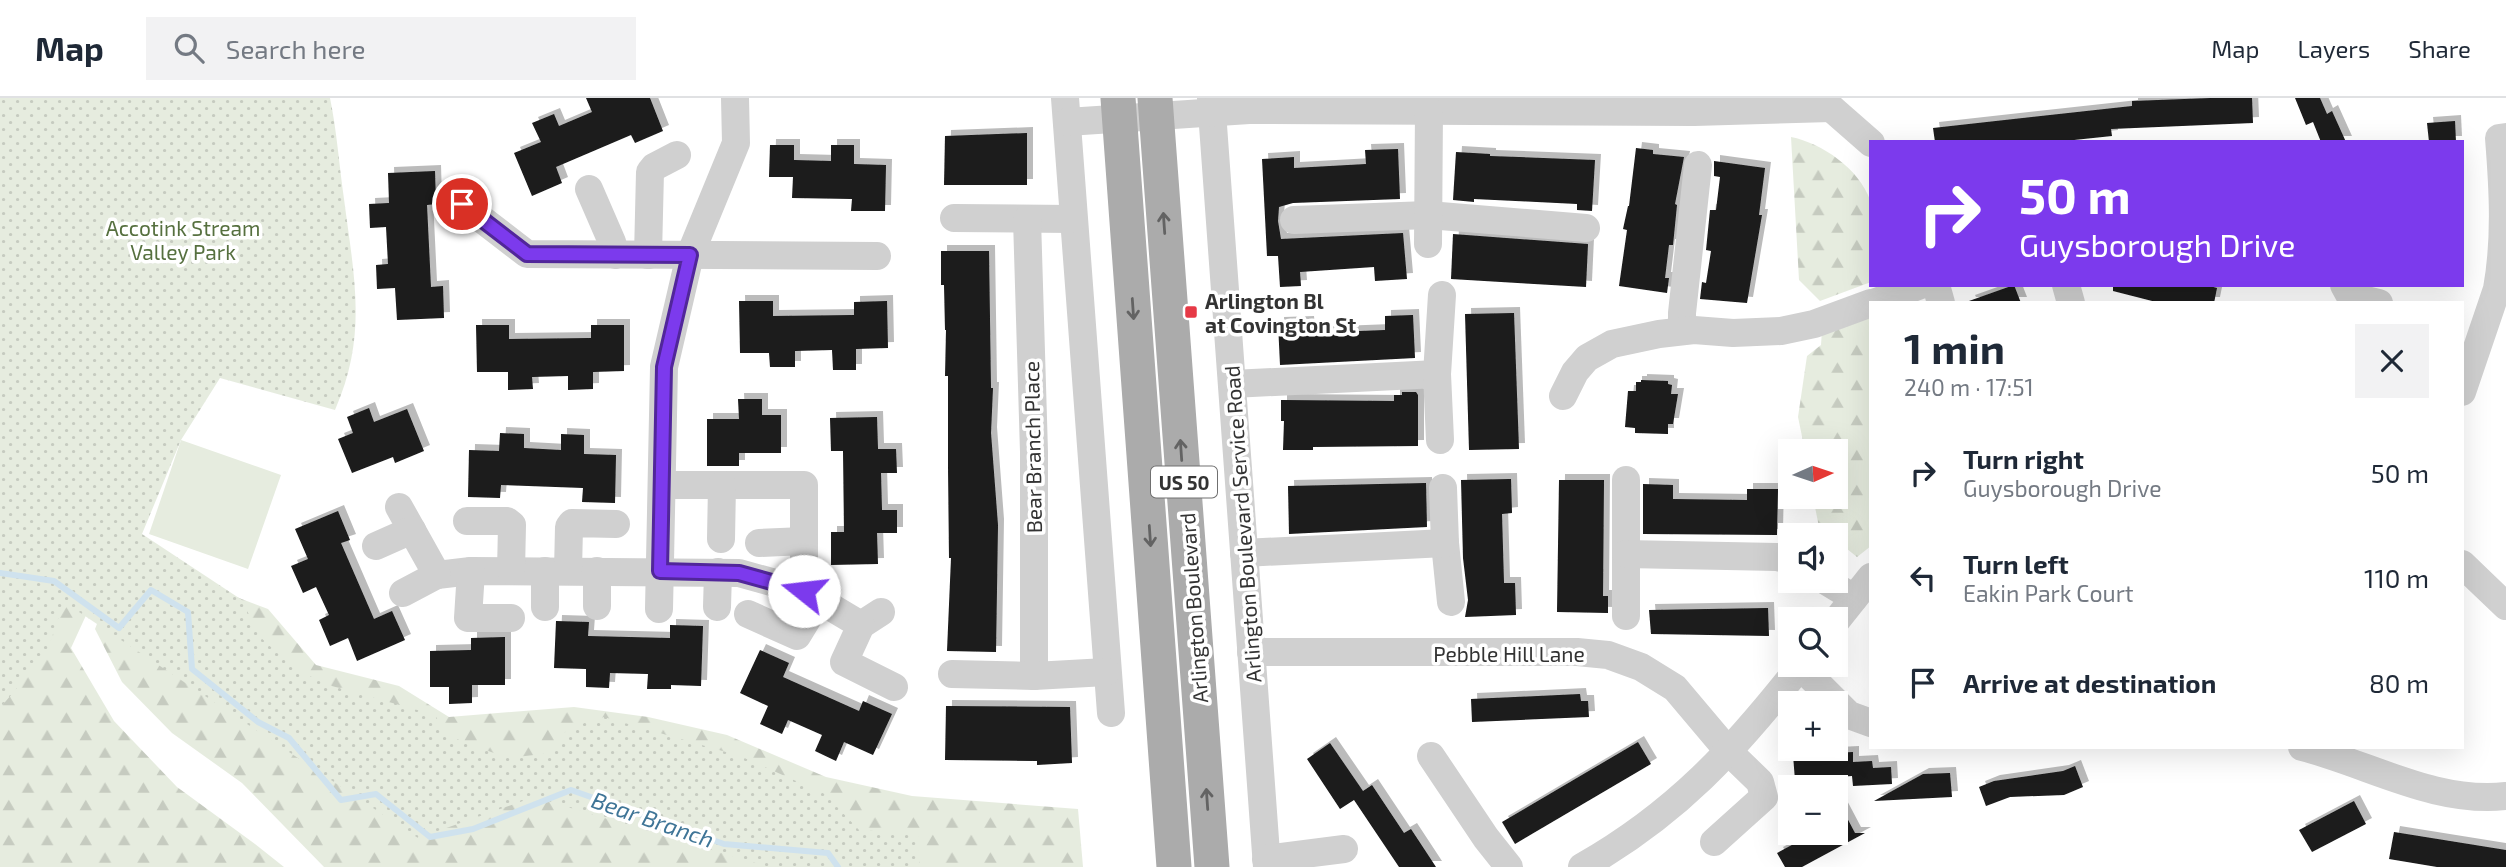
<!DOCTYPE html>
<meta charset="utf-8">
<style>
:root{--surface:#fff;--page:#f2f2f3;--text:#1f2937;--muted:#747a83;--line:#e0e1e3}
body{margin:0;font-family:"Exo 2",sans-serif;background:var(--page);color:var(--text);height:100vh;display:flex;flex-direction:column;font-size:26px;white-space:nowrap}
*{box-sizing:border-box;margin:0}
p{font-size:23px;color:var(--muted)}
.icon{flex:none;width:38px;height:38px;fill:none;stroke:currentColor;stroke-width:2;stroke-linecap:round;stroke-linejoin:round}
.map{position:relative;flex:1;overflow:hidden}
.sheet{position:absolute;left:1869px;top:203px;width:595px;height:448px;display:flex;flex-direction:column;background:var(--surface);border-radius:0px;box-shadow:0 7px 28px #0002}
.sheet>*{flex:none}
.top-card{position:absolute;left:1869px;top:42px;width:595px;height:147px;border-radius:0px;box-shadow:0 7px 28px #0002;background:#7c3aed;color:#fff;overflow:hidden}
.needle{width:46px;rotate:87deg}
.fabs{position:absolute;left:1778px;top:341px;display:grid;gap:14px}
.fabs a{display:grid;place-items:center;width:70px;height:70px;border-radius:0px;background:var(--surface);box-shadow:0 7px 28px #0002;font-size:35px}
.pin{position:absolute;display:grid;place-items:center;width:60px;height:60px;color:#fff;margin:-30px;border:4px solid #fff;border-radius:50%;box-shadow:0 2px 7px #0007}
.me{position:absolute;width:77px;margin:-38px;rotate:286deg;stroke-linejoin:round;filter:drop-shadow(0 0 5px #0008)}
.turn{display:flex;align-items:center;gap:24px;height:147px;padding:0 35px;font-size:32px}
.turn .icon{width:91px;height:91px;stroke-width:2.5}
.turn b{display:block;font-size:49px;line-height:60px}
.round{display:grid;place-items:center;flex:none;width:74px;height:74px;border-radius:0px;background:var(--page)}
.head{display:flex;align-items:center;justify-content:space-between;height:119px;padding:0 35px}
h1{font-size:42px;font-weight:700;line-height:52px}
ul{padding:0;list-style:none}
li{display:flex;align-items:center;gap:21px;height:105px;padding:0 35px}
li div{flex:1}
li b{display:block;font-size:26px}
li em{font-style:normal}
header{display:flex;align-items:center;gap:42px;box-sizing:border-box;height:98px;padding:0 35px;background:var(--surface);border-bottom:2px solid var(--line)}
header strong{font-size:33px}
nav{display:flex;gap:38px;margin-inline-start:auto;font-size:24px}
.search{width:490px;height:63px;background:var(--page);display:flex;align-items:center;gap:18px;box-sizing:border-box;padding:0 24px;border-radius:0px;color:var(--muted);font-size:26px}
.map>svg:first-child{display:block}
.green{fill:#e6ecdf}
.forest{fill:url(#forest-firs)}
.park{fill:url(#park-dots)}
.lines{fill:none;stroke-linecap:round;stroke-linejoin:round}
.stream{stroke:#cfe2ee;stroke-width:6}
.building{fill:#1a1a1a;filter:url(#shadow)}
.minor{stroke:#d0d0d0;stroke-width:28}
.major{stroke:#ababab;stroke-width:35}
.oneway{stroke:#636363}
.route-casing{stroke:#51269a;stroke-width:18}
.route{stroke:#7c3aed;stroke-width:12}
.poi-dot{fill:#e63946;stroke:#fff;stroke-width:2.5}
.labels{text-anchor:middle;dominant-baseline:central;stroke-width:7;stroke-linejoin:round;paint-order:stroke}
.shield{fill:#fff;stroke:#707070;stroke-width:2}
.shield-label{font-size:19px;font-weight:bold;fill:#333}
.park-label{font-size:21px;fill:#56703f;stroke:#fff}
.poi-label{font-size:21px;font-weight:bold;fill:#333;stroke:#fff;text-anchor:start}
.street-label{font-size:21px;fill:#333;stroke:#fff}
.water-label{font-size:23px;font-style:italic;fill:#3f7597;stroke:#fff}
</style>
<header>
<strong>Map</strong>
<div class="search"><svg class="icon" aria-label="search" viewBox="0 0 24 24"><circle cx="10" cy="10" r="6"/><path d="M15 15l6 6"/></svg>Search here</div>
<nav><a>Map</a><a>Layers</a><a>Share</a></nav>
</header>
<div class="map">
<svg width="2506" height="769" viewBox="0 0 2506 769">
<defs>
<pattern id="forest-firs" width="22" height="20" patternUnits="userSpaceOnUse" patternTransform="scale(1.75)"><rect width="22" height="20" fill="#e6ecdf"/><path d="M5 1l3.5 6h-7zM16 11l3.5 6h-7z" fill="#c6cbc0"/></pattern>
<pattern id="park-dots" width="8" height="8" patternUnits="userSpaceOnUse" patternTransform="scale(1.75)"><rect width="8" height="8" fill="#e6ecdf"/><path d="M2 2h.1M6 6h.1" fill="none" stroke="#c6cbc0" stroke-width="1.8" stroke-linecap="round"/></pattern>
<filter id="shadow"><feDropShadow dx="6" dy="-6" stdDeviation="0" flood-color="#0004"/></filter>
</defs>
<rect width="100%" height="100%" fill="#fff"/>
<path class="green" d="M181 342 281 377 248 471 149 436Z"/>
<g class="forest">
<path d="M0 0 111 463 71 550 114 623 177 689 255 746 284 769H0Z"/>
<path d="M1791 39C1822 45 1859 71 1870 102 1874 115 1871 168 1871 184L1820 203 1799 182Z"/>
<path d="M1871 215V448L1857 459 1836 442V438L1830 437 1819 429 1813 399H1836V354L1805 353 1798 319 1807 258 1821 247 1822 232Z"/>
<path d="M124 456 268 511 316 567 399 588 449 619 574 609 648 619 727 637 826 679 912 698 1078 711 1083 769H324L242 685 172 635 122 584 95 531Z"/>
</g>
<path class="park" d="M0 0H330C337 34 339 67 344 101 354 179 368 237 335 312L220 280 181 342 142 436 242 502 259 538 296 572 332 588 435 617 446 637 507 660 551 655 568 630 604 619 740 658 825 696 859 732 919 736V769H769L534 699 418 740 64 504 46 556 0 610Z"/>
<g class="lines">
<path class="stream" d="M0 475 54 483 119 530 151 492 188 514 192 571 258 624 289 640 341 702 376 696 430 739 473 731 571 692 724 746 828 755 838 769"/>
</g>
<g class="building">
<path d="M586 0H650L663 33 635 45 631 37 556 69 562 85 532 98 514 55 541 44 532 25 554 16 559 28 592 14Z"/>
<path d="M2211 0H2252L2253 25 2111 31 2112 38 2055 44H1935L1933 30 2132 8V3Z"/>
<path d="M2295 0H2320L2327 16 2332 13 2346 44H2321L2313 24 2306 27Z"/>
<path d="M2455 23 2456 44H2429L2427 25Z"/>
<path d="M1027 35V87H944L945 38Z"/>
<path d="M770 47H794V62L831 63V47H854V66L886 67 885 113H851L852 101 792 100 793 79H769Z"/>
<path d="M1636 50 1653 52V56L1684 59 1675 106 1677 107 1673 147H1669L1665 180H1669L1667 195 1619 188 1627 132 1623 131 1628 108H1629Z"/>
<path d="M1398 51 1400 101 1293 105 1279 109 1278 123 1281 141 1403 135 1407 181 1375 183 1374 169 1300 174 1301 188 1280 189 1278 158H1267L1262 61 1294 59V70L1366 66 1365 52Z"/>
<path d="M1456 54 1490 56V58L1595 62 1592 113 1577 112V106L1474 101V104L1453 102Z"/>
<path d="M1714 63 1765 70 1759 117H1762L1747 205 1700 201 1702 184 1706 185 1711 153 1706 152 1710 112H1716L1720 79 1714 78Z"/>
<path d="M435 73 436 106 427 107 431 189 443 188 444 220 397 222 395 190 377 191 376 167 388 166 386 129 370 130 369 106 389 105 388 75Z"/>
<path d="M1453 136 1588 146 1586 189 1451 181Z"/>
<path d="M941 153H989L991 290H993L991 335 998 427 996 554 947 553 951 460H949L948 369V278H945L946 232H945L944 187H941Z"/>
<path d="M2014 187 2021 205H1970L1969 203Z"/>
<path d="M2113 187H2206L2217 190 2214 205H2160L2113 193Z"/>
<path d="M739 203H773V218L854 217V204L887 203 888 250 856 251V272H833L832 252 795 253V269H770L769 255H740Z"/>
<path d="M1514 215 1519 351 1469 352 1465 216Z"/>
<path d="M1413 217 1415 260 1280 267 1278 225 1308 224 1309 235 1385 232V218Z"/>
<path d="M476 227H509V241L591 240V227H624V273L593 274V291L568 292V278L532 279 533 291 508 292V274H477Z"/>
<path d="M1641 282 1668 283V286L1672 287 1671 296H1678L1673 326H1668V336L1635 335V330L1625 329 1628 293H1636V284H1641Z"/>
<path d="M1402 294H1416L1418 297V348L1313 349V352H1283L1284 323H1281V302L1394 303V297H1402Z"/>
<path d="M738 301H762V317H781V355H739V368H707V321H739Z"/>
<path d="M369 310 374 324 407 311 424 353 395 365 393 359 352 375 338 341 353 335 347 319Z"/>
<path d="M877 319 878 351H896L897 375H881L882 412H897V435H877L878 466 831 467V434H844L843 353H831L830 320Z"/>
<path d="M500 335 524 336V350L561 352V336L584 337V356L616 357 615 405 582 404 583 390 501 387 500 400 468 399 469 352 499 353Z"/>
<path d="M1511 381 1512 415 1502 416 1504 485H1515L1516 517 1465 519 1468 502 1463 460 1461 382Z"/>
<path d="M1559 382H1604L1603 498H1608V515L1557 514Z"/>
<path d="M1426 385 1427 429 1289 436 1288 388Z"/>
<path d="M1643 386 1673 387V401L1747 402V391H1778L1777 437 1643 436Z"/>
<path d="M338 413 350 442 341 445 374 521 392 513 405 542 357 563 348 540 330 548 319 522 329 517 316 489 303 495 291 468 308 461 295 431Z"/>
<path d="M1768 510 1769 538 1651 536 1649 512Z"/>
<path d="M556 523 589 524 588 538 670 540V527L703 528 701 588 671 587V591H647L648 576 610 575 609 590 586 589V571L554 570Z"/>
<path d="M505 539V587H472V605L449 606V589H430V553L471 552V540Z"/>
<path d="M760 552 789 565 783 579 859 613 863 603 892 616 873 657 844 644 836 663 815 653 822 637 788 622 782 636 760 626 768 608 740 595Z"/>
<path d="M1580 596 1581 603H1588L1589 619 1472 624 1471 601Z"/>
<path d="M946 608 1070 609 1072 665 1037 667V663L945 662Z"/>
<path d="M1638 644 1651 666 1515 746 1502 724Z"/>
<path d="M1330 645 1363 693 1372 687 1404 735 1411 731 1436 769H1399L1354 702 1340 711 1307 661Z"/>
<path d="M1853 654V664L1872 663 1873 670 1891 669 1892 686 1853 688 1852 678 1795 682 1793 657Z"/>
<path d="M2075 668 2083 689 2064 697 2010 699 1986 708 1979 689 1994 683 2063 673Z"/>
<path d="M1950 675 1952 699 1874 703 1923 676Z"/>
<path d="M1836 699 1855 735H1865L1802 769H1785L1777 755 1814 735H1836Z"/>
<path d="M2354 703 2366 726 2312 754 2299 732Z"/>
<path d="M2394 734 2506 752V769H2437L2389 761Z"/>
</g>
<g class="lines">
<g class="minor">
<path d="M1065 0 1111 615"/>
<path d="M1211 0 1267 769"/>
<path d="M1831 10 1871 45"/>
<path d="M1067 24 1249 12 1694 14 1831 10"/>
<path d="M589 91 612 144 615 157"/>
<path d="M462 106 527 156 877 158"/>
<path d="M954 120 1073 121"/>
<path d="M1027 121 1034 354V578"/>
<path d="M1294 122 1428 117 1586 130"/>
<path d="M1428 146 1429 12"/>
<path d="M648 157 650 74 654 69 677 57"/>
<path d="M1936 187 1941 205"/>
<path d="M2066 187 2071 205"/>
<path d="M2344 187 2350 198 2379 205"/>
<path d="M1873 205 1921 187"/>
<path d="M1682 233V215L1698 67"/>
<path d="M1232 286 1437 276"/>
<path d="M2462 294 2497 191C2506 140 2503 91 2499 40L2506 39"/>
<path d="M1563 298 1575 274 1587 260 1612 246 1659 236 1694 232 1733 235 1781 233 1814 226 1871 205"/>
<path d="M1440 342 1437 276 1442 197"/>
<path d="M1626 382V518"/>
<path d="M663 387H804V493"/>
<path d="M1443 390 1445 445 1451 504"/>
<path d="M399 409 437 477 471 473 739 475 804 493 861 527 881 514"/>
<path d="M467 423H507L512 427 511 473"/>
<path d="M721 441 722 387"/>
<path d="M759 445 804 443"/>
<path d="M376 448 412 432"/>
<path d="M1244 455 1445 445"/>
<path d="M1626 456 1777 459 1790 462"/>
<path d="M2462 466 2506 508"/>
<path d="M471 473 468 520H511"/>
<path d="M568 473 569 429 572 425 616 426"/>
<path d="M1826 483 1854 500"/>
<path d="M403 495 437 477"/>
<path d="M597 508V473"/>
<path d="M545 509V473"/>
<path d="M717 509 718 474"/>
<path d="M659 511 664 269 690 157 736 45 735 0"/>
<path d="M748 516 797 538 819 502"/>
<path d="M1836 523 1871 479"/>
<path d="M861 527 844 564 894 589"/>
<path d="M1251 554H1577L1608 557 1641 569 1675 590 1729 654 1760 684 1764 699 1714 744"/>
<path d="M1800 568 1849 617 1871 625"/>
<path d="M952 576 1034 578 1106 574"/>
<path d="M2302 649C2369 666 2435 706 2506 698"/>
<path d="M1431 658 1486 740 1509 769"/>
<path d="M1266 761 1344 751"/>
<path d="M1582 769C1677 715 1734 652 1801 567"/>
</g>
<g class="major">
<path d="M1118 0 1174 769"/>
<path d="M1155 0 1212 769"/>
</g>
</g>
<defs><path id="oneway-shaft" d="M-6 0H5M1.5-3L5.5 0L1.5 3" fill="none" stroke-width="1.6" stroke-linecap="round" stroke-linejoin="round" transform="scale(1.75)"/></defs>
<g class="oneway">
<use href="#oneway-shaft" transform="translate(1164 125) rotate(-94)"/>
<use href="#oneway-shaft" transform="translate(1133 211) rotate(86)"/>
<use href="#oneway-shaft" transform="translate(1181 352) rotate(-94)"/>
<use href="#oneway-shaft" transform="translate(1150 438) rotate(86)"/>
<use href="#oneway-shaft" transform="translate(1207 701) rotate(-94)"/>
</g>
<g class="lines">
<g class="route-casing">
<path id="route" d="M462 106 527 156 690 157 664 269 660 473 739 475 804 493"/>
</g>
<use href="#route" class="route"/>
</g>
<rect class="poi-dot" x="1184" y="207" width="14" height="14" rx="3.5"/>
<g class="labels">
<rect class="shield" x="1151" y="368.5" width="66" height="31" rx="5"/>
<g class="shield-label">
<text x="1184" y="384">US 50</text>
</g>
<g class="park-label">
<text x="183" y="129">Accotink Stream<tspan x="183" dy="24">Valley Park</tspan></text>
</g>
<g class="poi-label">
<text x="1205" y="202">Arlington Bl<tspan x="1205" dy="24">at Covington St</tspan></text>
</g>
<g class="street-label">
<text transform="translate(1032 349) rotate(-91)">Bear Branch Place</text>
<text transform="translate(1242 426) rotate(-94)">Arlington Boulevard Service Road</text>
<text transform="translate(1193 510) rotate(-94)">Arlington Boulevard</text>
<text x="1509" y="555">Pebble Hill Lane</text>
</g>
<g class="water-label">
<text transform="translate(653 721) rotate(19)">Bear Branch</text>
</g>
</g>
</svg>
<div class="fabs">
<a><svg class="needle" viewBox="-14 -14 28 28"><path d="M0-13l5 13h-10z" fill="#e53935"/><path d="M0 13l5-13h-10z" fill="#747a83"/></svg></a>
<a><svg class="icon" aria-label="sound" viewBox="0 0 24 24"><path d="M4 9h4l5-4v14l-5-4H4zM17 9q2 3 0 6"/></svg></a>
<a><svg class="icon" aria-label="search" viewBox="0 0 24 24"><circle cx="10" cy="10" r="6"/><path d="M15 15l6 6"/></svg></a>
<a>+</a>
<a>−</a>
</div>
<div class="pin" style="left:462px;top:106px;background:#d93025"><svg class="icon" aria-label="arrive" viewBox="0 0 24 24"><path d="M6 21V4h12l-3 4 3 4H6"/></svg></div>
<svg class="me" style="left:804px;top:493px" viewBox="-20 -20 40 40"><circle r="19" fill="#fff"/><path d="M0-13L10 11 0 6-10 11z" fill="#7c3aed"/></svg>
<div class="top-card">
<div class="turn"><svg class="icon" aria-label="right" viewBox="0 0 24 24"><path d="M7 20v-9h11M14 6l5 5-5 5"/></svg><div><b>50 m</b>Guysborough Drive</div></div>
</div>
<section class="sheet">
<div class="head"><div><h1>1 min</h1><p>240 m · 17:51</p></div><a class="round"><svg class="icon" aria-label="close" viewBox="0 0 24 24"><path d="M6 6l12 12M18 6L6 18"/></svg></a></div>
<ul>
<li><svg class="icon" aria-label="right" viewBox="0 0 24 24"><path d="M7 20v-9h11M14 6l5 5-5 5"/></svg><div><b>Turn right</b><p>Guysborough Drive</p></div><em>50 m</em></li>
<li><svg class="icon" aria-label="left" viewBox="0 0 24 24"><path d="M17 20v-9H6M10 6l-5 5 5 5"/></svg><div><b>Turn left</b><p>Eakin Park Court</p></div><em>110 m</em></li>
<li><svg class="icon" aria-label="arrive" viewBox="0 0 24 24"><path d="M6 21V4h12l-3 4 3 4H6"/></svg><div><b>Arrive at destination</b></div><em>80 m</em></li>
</ul>
</section>
</div>
